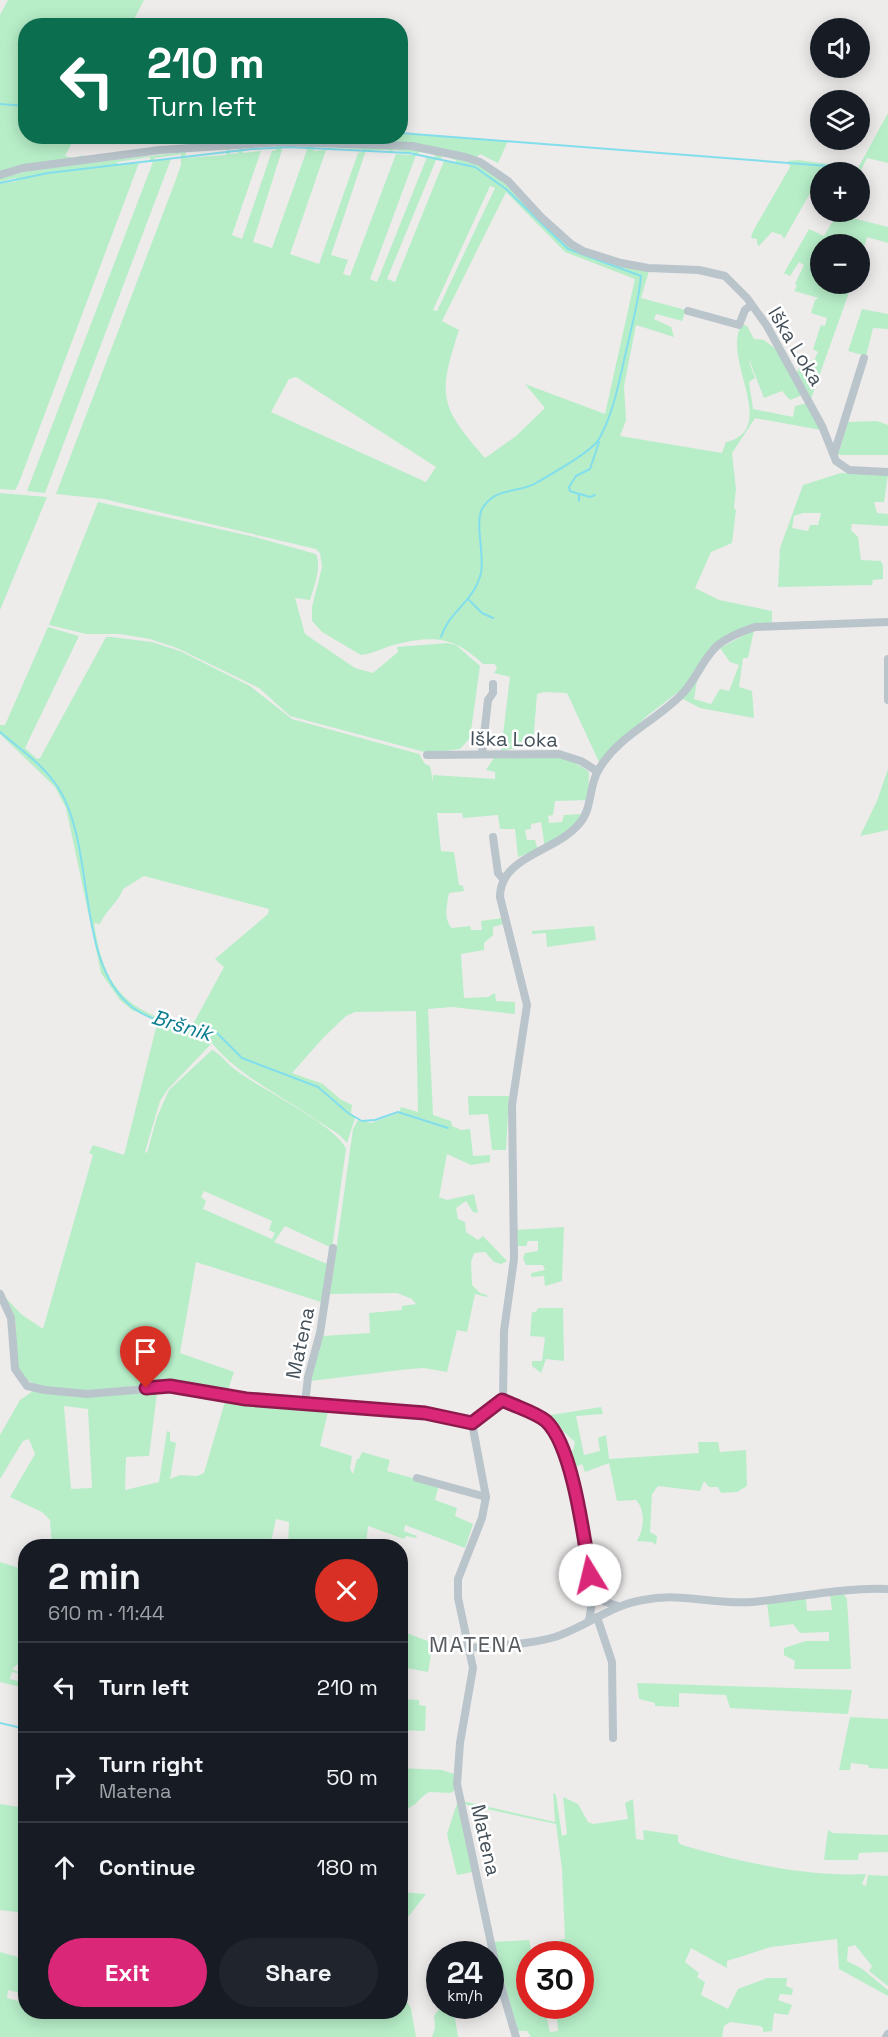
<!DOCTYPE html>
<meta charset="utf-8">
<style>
:root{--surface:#171b24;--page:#20242c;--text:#f1f3f6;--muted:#9ea1a6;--line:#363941;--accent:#db2777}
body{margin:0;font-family:"Space Grotesk",sans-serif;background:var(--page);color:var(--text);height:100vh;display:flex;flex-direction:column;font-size:22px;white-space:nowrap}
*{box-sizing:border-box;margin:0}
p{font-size:20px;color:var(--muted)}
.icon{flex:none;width:33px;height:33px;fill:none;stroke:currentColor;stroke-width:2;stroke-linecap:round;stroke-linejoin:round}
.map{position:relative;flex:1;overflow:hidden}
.panel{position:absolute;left:18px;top:1539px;width:390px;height:480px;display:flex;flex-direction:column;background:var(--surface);border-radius:24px;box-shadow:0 3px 15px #0003}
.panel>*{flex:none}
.hud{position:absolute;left:18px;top:18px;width:390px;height:126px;border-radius:24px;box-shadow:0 3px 15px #0003;background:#0b6e4f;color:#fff;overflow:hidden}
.tools{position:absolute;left:810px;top:18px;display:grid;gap:12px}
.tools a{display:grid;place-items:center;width:60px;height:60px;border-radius:50%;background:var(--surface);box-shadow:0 3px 15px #0003;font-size:30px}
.speed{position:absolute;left:426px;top:1941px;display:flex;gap:12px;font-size:30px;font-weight:700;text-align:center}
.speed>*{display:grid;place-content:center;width:78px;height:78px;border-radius:50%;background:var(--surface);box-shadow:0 3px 15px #0003;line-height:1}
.speed small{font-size:15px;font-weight:400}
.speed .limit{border:9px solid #d22;background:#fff;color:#111}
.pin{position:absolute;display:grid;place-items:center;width:51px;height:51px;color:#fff;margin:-62px -26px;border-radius:50% 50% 50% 0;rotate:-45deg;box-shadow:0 0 6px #0007}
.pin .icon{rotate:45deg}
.me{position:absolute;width:66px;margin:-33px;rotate:351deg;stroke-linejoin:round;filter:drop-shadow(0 0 4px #0008)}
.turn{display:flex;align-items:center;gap:21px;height:126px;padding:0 30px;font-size:27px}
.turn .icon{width:78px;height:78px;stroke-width:2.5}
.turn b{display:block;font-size:42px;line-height:51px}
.round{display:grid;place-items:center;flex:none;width:63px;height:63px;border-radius:32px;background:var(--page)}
.summary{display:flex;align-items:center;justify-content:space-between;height:102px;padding:0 30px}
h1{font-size:36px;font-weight:700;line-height:45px}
.cta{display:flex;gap:12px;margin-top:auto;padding:12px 30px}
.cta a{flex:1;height:69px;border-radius:36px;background:var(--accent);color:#fff;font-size:24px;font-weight:700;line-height:69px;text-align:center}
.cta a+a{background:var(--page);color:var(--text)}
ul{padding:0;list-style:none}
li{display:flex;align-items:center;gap:18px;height:90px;padding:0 30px;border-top:2px solid var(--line)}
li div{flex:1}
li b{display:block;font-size:22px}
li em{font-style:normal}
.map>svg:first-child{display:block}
.green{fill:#b7eec8;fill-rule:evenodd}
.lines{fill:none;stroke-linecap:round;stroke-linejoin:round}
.stream{stroke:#83deec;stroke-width:2}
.minor{stroke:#b9c4cb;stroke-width:8}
.route-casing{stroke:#8e194d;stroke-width:15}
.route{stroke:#db2777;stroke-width:10}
.labels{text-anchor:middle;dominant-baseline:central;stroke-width:5;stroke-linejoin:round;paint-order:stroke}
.street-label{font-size:20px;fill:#445059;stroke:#fff}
.water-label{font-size:21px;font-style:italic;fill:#0b7d90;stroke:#fff}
.quarter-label{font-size:22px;letter-spacing:1.5px;fill:#585c60;stroke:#fff}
</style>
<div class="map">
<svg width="888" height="2037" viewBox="0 0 888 2037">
<rect width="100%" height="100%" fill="#eeebeb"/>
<g class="green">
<path d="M8 0H144L131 25 26 26V136L75 137 65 156 74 158 83 155 84 160 0 173V15Z"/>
<path d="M888 113V163L867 158 860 172 824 169 784 239 782 235 772 232 759 246 757 244V239L751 238 753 231 790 167 788 161 798 160 858 168Z"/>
<path d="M414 133 418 135 508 141 498 163 480 154 476 158 356 141 364 137 400 136 401 134 413 135Z"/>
<path d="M277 144H282V150L253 242 272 248 309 144H314V151L326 150 290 254 319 264 358 153 362 152V149L338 148 339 145 412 149 473 162 501 178 569 246 649 271 641 298 686 310 682 321 656 314 654 319 671 327 674 337 636 325 624 386 626 420 620 436 722 453 726 442C781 429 720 358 742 324L747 326 754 339 764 340 777 350 802 395 790 400 782 391 764 398 750 362 756 359 749 362 755 378 749 382 753 409 793 417 795 406 807 403 821 430 755 418 732 453 736 489 734 508 736 510 732 543 711 552 695 588 719 600 772 611V622L728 636 682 689 647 716 599 762 567 693 544 692 537 694 533 745 501 751 510 677 494 673 497 668 495 664H483C455 637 434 635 397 644 384 647 374 654 361 655L322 632 312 621V607L322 567 320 553 316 549 104 499 56 494 175 182 181 165V154L154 158V161L171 159 45 493 27 491 153 162H150V157L117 162 118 165 139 163 18 485 15 490 0 489V184L17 181 16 178 0 182V178L41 168 186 152 185 158 226 155 227 149H230V154L238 153 239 148H242L243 153 261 151 232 235 242 239 272 151 276 150ZM366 150H389V154L394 150 415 153 413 155 396 154 350 276 343 274 348 260 331 255ZM420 152 435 155 434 158 427 157 377 282 370 279 416 155ZM442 156 456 160 455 163 444 161 395 282 387 279 436 160H441ZM490 186 495 188 437 311 433 310ZM506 192 565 252 635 279 605 414 525 384 545 408 516 436 485 458C440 406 437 397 459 330L442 321ZM296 377 436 467 426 482 271 412 289 379Z"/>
<path d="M837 214 888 227V243L867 237 860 261V244H820V284H852L811 399 796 374 804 359 814 361 818 352 813 349 821 325 825 326 827 318 811 313 815 300 819 298 794 291 797 286 795 284 804 265 799 262 790 276 784 273 809 229 824 236Z"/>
<path d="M862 309 888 314V329L873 328 866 356 848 351Z"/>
<path d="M877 421 888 425V455H838L848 422Z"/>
<path d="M841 473 888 475 884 502H874L877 513 888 514V526L852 524 851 530 858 537 861 560 881 561 883 566V579L873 580 872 585 778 587 780 548 803 485ZM803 513H821L818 525H810L808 531 792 528 794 516Z"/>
<path d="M0 493 47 497 0 610Z"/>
<path d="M98 502 255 537 316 554C322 568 314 586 310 600L295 598 305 634 355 668 373 673 398 652 397 647 447 643 456 645 480 666 470 738 460 749 428 753 290 716 259 688 177 648 150 639 120 634H86L49 625Z"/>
<path d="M48 627 79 636 25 748 37 759 40 758 106 637H111L152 642 180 651 250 686 292 719 419 754 425 764 430 766 433 782V775L495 779V772L486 770 495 756C526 756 563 750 589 772L588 800 555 801 553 815 548 816 549 823 562 822 564 815 581 814 578 823 545 848 541 822 531 824V829L525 830 527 840H535L538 850 518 857 515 829H500L498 815 463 818 462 813H437L441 851 454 852 459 885 463 886 464 891 449 893C447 905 443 919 452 928L470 926 471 930H482L481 921 502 918 503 924 493 927V935L484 943V950L461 954 464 998 488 997 495 993 496 1001 515 1002V1014L452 1007 428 1009 433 1115 451 1121 452 1126 461 1130 470 1129 473 1156 490 1155V1162L471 1165 447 1154 439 1197 447 1200 474 1194 478 1213 473 1212 466 1201 456 1208 458 1219 465 1222 466 1232 478 1240 483 1236 507 1261 501 1264 494 1262 485 1252 474 1253 471 1262 472 1285 480 1293 487 1295V1297L475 1294 467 1332 457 1330 447 1372 424 1368 409 1369 310 1381 322 1336 370 1333 369 1313 402 1310V1306L416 1304 412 1299 397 1293 330 1294 353 1129 358 1120 371 1123 399 1113 401 1107 418 1112 416 1011 355 1012 346 1016 324 1037 292 1073 323 1084 340 1099 352 1105 351 1113 355 1118 347 1143C338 1131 321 1124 309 1115 276 1093 237 1074 212 1043L168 1089 160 1101 145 1152 147 1153 157 1117 169 1090 212 1050C222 1055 228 1065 237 1071 260 1089 336 1125 346 1149L332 1248 285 1226 274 1242 330 1265 324 1303 196 1262 180 1353 234 1372 227 1393C206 1388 185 1384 163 1384 131 1384 41 1405 21 1373 12 1360 17 1343 16 1328 16 1318 11 1308 6 1298L21 1314 43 1329 93 1155 89 1153 93 1145 124 1155 158 1020 132 1010 120 1000 101 973 66 808 55 787 0 734V725H5ZM144 876 269 909 268 914 215 959 224 967 191 1028C127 1011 104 991 94 923L100 924C106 910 118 903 123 889ZM204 1191 272 1221 269 1230 275 1233 272 1239 203 1209 206 1201 201 1197Z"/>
<path d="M754 630 748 658H743L739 687 752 691 754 718 700 708 681 698 698 675 694 699 711 704 720 689 729 691 739 665 730 662 720 648Z"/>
<path d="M888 769V830L860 836 877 801Z"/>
<path d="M594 926 596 940 547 947 546 933 532 934V931Z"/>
<path d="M468 1096H509L506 1150H492L488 1114 469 1115Z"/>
<path d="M564 1227 562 1281 545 1286 544 1276 531 1277V1273L545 1270 543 1265H526L523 1258 525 1253 538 1251V1241H528L526 1246H515V1230Z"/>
<path d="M538 1308H563L564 1361 546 1359 541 1373 532 1366V1361H542L545 1337 530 1336 532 1312H536Z"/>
<path d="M173 1390 172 1393H157L149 1456 126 1457 125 1490 159 1482 167 1431 170 1432V1441L176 1443 170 1479 180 1475 197 1476 204 1473 226 1398 329 1407 320 1446 352 1456 350 1469 353 1474 357 1459H359L362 1452 390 1460 387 1471 439 1485 435 1500 457 1508 455 1516 473 1524 465 1548 405 1525 404 1531 417 1536 416 1538 406 1536 404 1539 368 1526 366 1546H288L289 1522 276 1519 270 1546H52L50 1520 42 1512 10 1497 35 1454 29 1439 23 1441 0 1479V1435L20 1400 33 1391 76 1397ZM64 1406 88 1409 92 1488 71 1489Z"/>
<path d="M601 1407 603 1414 576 1416 584 1455 600 1451 598 1438 606 1435 609 1459 699 1453 698 1442H718L720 1452 746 1450 747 1486 737 1492 721 1493 718 1487H709L704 1481 700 1491 658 1486 652 1494 650 1532 657 1536 656 1545 652 1542 637 1541C644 1529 646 1511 636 1500L617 1501 609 1463 585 1472 582 1464 571 1469 564 1450 573 1451 575 1442 563 1431 555 1419 550 1421 543 1413 551 1415Z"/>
<path d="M0 1562 25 1570V1665L19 1663 12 1669 25 1675 12 1672 10 1679 25 1683V1688L0 1682Z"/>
<path d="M843 1593 847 1599 851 1669H794L795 1661 784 1655V1648L806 1641H829V1632L800 1633 793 1624 770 1627 767 1603 806 1598 807 1611 832 1610 830 1594Z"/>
<path d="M401 1631 433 1643 428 1672 401 1667Z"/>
<path d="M637 1683 852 1690 848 1714 730 1708 726 1695 679 1693V1707L655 1706V1703L639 1699Z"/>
<path d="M401 1699 419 1700V1705L426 1706 425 1731 401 1730Z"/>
<path d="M850 1717 888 1719V1769L869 1768 868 1765 851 1763 850 1770H839Z"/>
<path d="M400 1768 442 1770 454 1774V1791L450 1793 430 1792C419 1796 415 1811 401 1808Z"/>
<path d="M553 1793 556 1795 562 1836 567 1834 563 1797 578 1804 588 1822 593 1824 628 1819 625 1803 633 1799 636 1839 644 1840 643 1830 678 1835V1842L682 1845C740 1862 805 1877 866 1874L862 1884 866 1886 868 1875 888 1876V1986L869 1971 872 1966 855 1945 848 1947 847 1961 861 1968 888 1990V1996L839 1969 837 1939 771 1947 727 1961V1968L691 1948 685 1962 699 1973 697 1977 705 1982 701 1995 728 2009 738 1989 767 1978H787L786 1986 793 1989 792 1995 780 1994 778 2000 792 2005 788 2015 774 2013 772 2031 763 2032V2028L760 2026 730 2022 724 2026 722 2037H531L527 2031H518L493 1942 529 1940 532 1954H530V2006H544L550 2032 558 2031 556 2006H580V1954H548L547 1943 565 1939 562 1869 556 1824 463 1804 462 1801 555 1822Z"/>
<path d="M457 1803 473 1867 472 1872 457 1875 447 1834Z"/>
<path d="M0 1804 25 1808V1913L0 1910Z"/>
<path d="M828 1830 833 1833 888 1835V1852L859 1853 858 1860H824Z"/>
<path d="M401 1892 426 1894 401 1926 400 1892Z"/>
<path d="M0 1952 25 1959V1994L8 1990 7 1998 25 2003 26 2012H400L401 1990 411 2009 416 2037H0Z"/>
<path d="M441 2006H453L458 2037H432L435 2028 434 2016Z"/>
</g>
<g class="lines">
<g class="stream">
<path d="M0 104 26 106"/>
<path d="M400 133 854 168"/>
<path d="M0 183 48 173 252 149 289 147 409 153 475 167 506 189 568 249 641 276C639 299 633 321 628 343 620 376 615 410 599 439 593 451 550 475 536 483 520 493 497 487 484 506 473 519 485 553 481 573 474 602 449 611 441 637"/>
<path d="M580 494 590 497 595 495"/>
<path d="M579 501V494L570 491 569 487 576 476 590 469 599 442"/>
<path d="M469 600 482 613 493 618"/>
<path d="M0 732C20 749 45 766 59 789 96 848 75 963 132 1007 146 1018 174 1027 192 1029 200 1030 207 1027 214 1030L242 1058 318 1087 348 1113 362 1121 375 1120 398 1112 448 1128"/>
<path d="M0 1723 26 1729"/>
</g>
<g class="minor">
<path d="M0 175 23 168 160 150 281 142 412 146 465 157 480 162 508 181 541 217 571 244 583 251 621 263 648 268 699 270 725 276 747 298 767 326 822 426 836 461 849 470 888 472"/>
<path d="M688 311 739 325 745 310 751 305"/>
<path d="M834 454 864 358"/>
<path d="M888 659V700"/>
<path d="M482 754 488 700 493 693V684"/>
<path d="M427 755 559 754 581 761 597 771"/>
<path d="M493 837 498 873 503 879"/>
<path d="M0 1294 11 1318 15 1369 27 1386 45 1390 87 1394 170 1387 246 1399 425 1413 472 1423"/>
<path d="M503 1400 545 1421 552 1429 574 1482 593 1598 589 1620"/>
<path d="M305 1404 308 1377 320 1333 333 1248"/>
<path d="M472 1423 503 1400 504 1331 514 1259 512 1105 527 1005 500 897C500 856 556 852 579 824 593 809 588 786 599 769 619 735 658 720 683 693 697 678 703 658 718 645 729 636 743 631 755 627L888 622"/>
<path d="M472 1423 486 1497 482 1518 458 1579V1598L473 1668 460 1743 457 1784 498 1976 516 2037"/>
<path d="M417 1478 486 1497"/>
<path d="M593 1598 618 1606"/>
<path d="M597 1617 612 1662 613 1738"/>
<path d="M469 1648C497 1645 528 1645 555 1637 586 1627 611 1605 643 1600 682 1592 715 1605 752 1602 798 1598 842 1587 888 1589"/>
<path d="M886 2037 888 2034"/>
</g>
</g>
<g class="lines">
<g class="route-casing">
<path id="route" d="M146 1388 170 1386 246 1399 425 1413 472 1423 502 1400 509 1403C520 1408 536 1413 546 1421 573 1446 584 1539 590 1575"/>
</g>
<use href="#route" class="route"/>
</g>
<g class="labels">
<g class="street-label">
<text transform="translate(796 346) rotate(59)">Iška Loka</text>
<text transform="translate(514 739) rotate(1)">Iška Loka</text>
<text transform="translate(300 1343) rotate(-78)">Matena</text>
<text transform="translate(486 1840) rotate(77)">Matena</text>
</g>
<g class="water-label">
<text transform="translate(182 1025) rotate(17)">Bršnik</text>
</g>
<g class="quarter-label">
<text x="476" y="1644">MATENA</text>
</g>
</g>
</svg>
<div class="tools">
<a><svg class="icon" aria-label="sound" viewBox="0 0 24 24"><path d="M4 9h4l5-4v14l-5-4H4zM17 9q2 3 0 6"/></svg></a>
<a><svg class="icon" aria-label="layers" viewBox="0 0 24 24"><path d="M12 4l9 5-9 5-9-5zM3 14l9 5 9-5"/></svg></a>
<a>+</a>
<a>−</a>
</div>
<div class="speed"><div>24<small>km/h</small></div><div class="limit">30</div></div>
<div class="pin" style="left:146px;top:1388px;background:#d93025"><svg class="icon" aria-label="arrive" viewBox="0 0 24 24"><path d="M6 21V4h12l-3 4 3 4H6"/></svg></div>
<svg class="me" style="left:590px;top:1575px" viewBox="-20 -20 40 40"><circle r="19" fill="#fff"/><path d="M0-13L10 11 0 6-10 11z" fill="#db2777"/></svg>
<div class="hud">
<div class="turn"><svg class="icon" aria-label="left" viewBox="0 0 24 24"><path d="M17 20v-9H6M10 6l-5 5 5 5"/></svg><div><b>210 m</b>Turn left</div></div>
</div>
<section class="panel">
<div class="summary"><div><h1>2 min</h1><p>610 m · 11:44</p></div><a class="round" style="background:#d93025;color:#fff"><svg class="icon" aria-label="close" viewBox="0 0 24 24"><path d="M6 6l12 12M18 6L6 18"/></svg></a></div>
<ul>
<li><svg class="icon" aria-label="left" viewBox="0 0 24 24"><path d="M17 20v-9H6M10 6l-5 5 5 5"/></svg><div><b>Turn left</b></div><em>210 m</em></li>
<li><svg class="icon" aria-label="right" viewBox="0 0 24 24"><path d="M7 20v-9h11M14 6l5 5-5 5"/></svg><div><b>Turn right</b><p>Matena</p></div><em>50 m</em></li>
<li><svg class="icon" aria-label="ahead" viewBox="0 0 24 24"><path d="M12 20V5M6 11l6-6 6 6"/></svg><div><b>Continue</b></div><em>180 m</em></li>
</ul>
<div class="cta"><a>Exit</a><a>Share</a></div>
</section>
</div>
